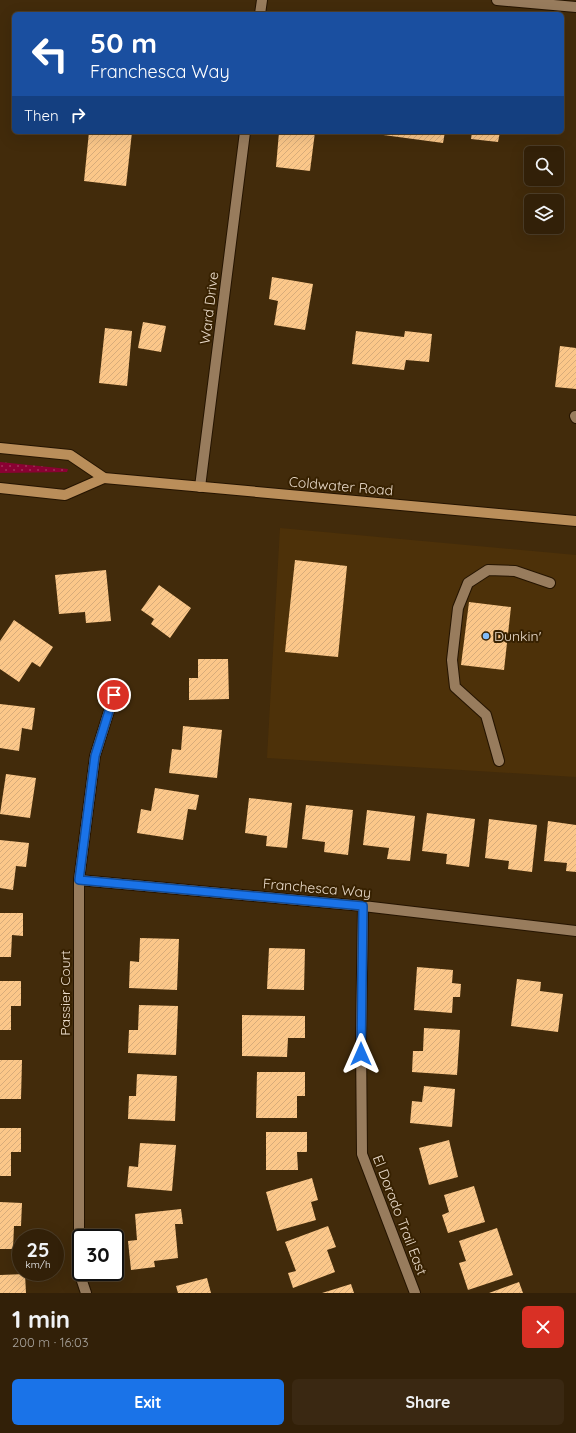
<!DOCTYPE html>
<meta charset="utf-8">
<style>
:root{--surface:#322008;--page:#3a2812;--text:#f1f3f6;--muted:#a8a39c;--line:#4d3e29;--accent:#1a73e8}
body{margin:0;font-family:Quicksand,sans-serif;background:var(--page);color:var(--text);height:100vh;display:flex;flex-direction:column;font-size:15px;white-space:nowrap}
*{box-sizing:border-box;margin:0}
p{font-size:13px;color:var(--muted)}
.icon{flex:none;width:22px;height:22px;fill:none;stroke:currentColor;stroke-width:2;stroke-linecap:round;stroke-linejoin:round}
.map{position:relative;height:1293px;overflow:hidden}
.panel{display:flex;flex-direction:column;background:var(--surface);flex:1}
.panel>*{flex:none}
.guide{position:absolute;left:12px;top:12px;width:552px;height:122px;border-radius:6px;box-shadow:0 4px 16px #0002,0 0 0 1px var(--line);background:#1a4fa0;color:#fff;overflow:hidden}
.buttons{position:absolute;left:524px;top:146px;display:grid;gap:8px}
.buttons a{display:grid;place-items:center;width:40px;height:40px;border-radius:6px;background:var(--surface);box-shadow:0 4px 16px #0002,0 0 0 1px var(--line);font-size:20px}
.speed{position:absolute;left:12px;top:1229px;display:flex;gap:8px;font-size:20px;font-weight:700;text-align:center}
.speed>*{display:grid;place-content:center;width:52px;height:52px;border-radius:50%;background:var(--surface);box-shadow:0 4px 16px #0002,0 0 0 1px var(--line);line-height:1}
.speed small{font-size:10px;font-weight:400}
.speed .limit{border:2px solid #111;border-radius:6px;background:#fff;color:#111}
.pin{position:absolute;display:grid;place-items:center;width:34px;height:34px;color:#fff;margin:-17px;border:2px solid #fff;border-radius:50%;box-shadow:0 1px 4px #0007}
.me{position:absolute;width:44px;margin:-22px;rotate:0deg;stroke-linejoin:round;filter:drop-shadow(0 0 3px #0008)}
.turn{display:flex;align-items:center;gap:14px;height:84px;padding:0 12px;font-size:18px}
.turn .icon{width:52px;height:52px;stroke-width:2.5}
.turn b{display:block;font-size:28px;line-height:34px}
.then{display:flex;align-items:center;height:38px;padding:0 12px;background:#0003;gap:8px;font-size:15px}
.round{display:grid;place-items:center;flex:none;width:42px;height:42px;border-radius:6px;background:var(--page)}
.summary{display:flex;align-items:center;justify-content:space-between;height:68px;padding:0 12px}
h1{font-size:24px;font-weight:800;line-height:30px}
.cta{display:flex;gap:8px;margin-top:auto;padding:8px 12px}
.cta a{flex:1;height:46px;border-radius:6px;background:var(--accent);color:#fff;font-size:16px;font-weight:800;line-height:46px;text-align:center}
.cta a+a{background:var(--page);color:var(--text)}
.map>svg:first-child{display:block}
.built{fill:#4d3109}
.garden{fill:url(#garden-dots)}
.building{fill:url(#building-hatch)}
.lines{fill:none;stroke-linecap:round;stroke-linejoin:round}
.minor-casing{stroke:#251400;stroke-width:12}
.major-casing{stroke:#251400;stroke-width:12}
.minor{stroke:#987c5d;stroke-width:10}
.major{stroke:#ba8e5a;stroke-width:10}
.route-casing{stroke:#114b97;stroke-width:10}
.route{stroke:#1a73e8;stroke-width:7}
.poi-dot{fill:#82bcfa;stroke:#372101;stroke-width:1.5}
.labels{text-anchor:middle;dominant-baseline:central;stroke-width:4;stroke-linejoin:round;paint-order:stroke}
.street-label{font-size:14px;fill:#eadbca;stroke:#372101}
.poi-label{font-size:14px;fill:#eadbca;stroke:#372101;text-anchor:start}
</style>
<div class="map">
<svg width="576" height="1293" viewBox="0 0 576 1293">
<defs>
<pattern id="garden-dots" width="8" height="8" patternUnits="userSpaceOnUse"><rect width="8" height="8" fill="#8a0133"/><path d="M2 2h.1M6 6h.1" fill="none" stroke="#a03259" stroke-width="1.8" stroke-linecap="round"/></pattern>
<pattern id="building-hatch" width="6" height="6" patternUnits="userSpaceOnUse"><rect width="6" height="6" fill="#fbc789"/><path d="M-1 1l2-2M0 6l6-6M5 7l2-2" fill="none" stroke="#d7ac7a"/></pattern>
</defs>
<rect width="100%" height="100%" fill="#422b0b"/>
<path class="built" d="M280 528 576 555V777L267 758Z"/>
<path class="garden" d="M0 462 68 469 67 472 0 473Z"/>
<g class="building">
<path d="M89 132H132L126 186 84 181Z"/>
<path d="M279 132H315L310 171 276 167Z"/>
<path d="M376 132H445L443 143 376 134Z"/>
<path d="M472 132H500L498 142 471 139Z"/>
<path d="M272 277 313 284 305 330 274 325 278 301 269 299Z"/>
<path d="M143 322 166 326 161 352 138 348Z"/>
<path d="M105 328 132 331 127 386 99 383Z"/>
<path d="M356 331 404 337 405 331 432 334 429 362 406 360 404 370 352 364Z"/>
<path d="M560 346 576 348V389L555 387Z"/>
<path d="M295 560 347 566 338 657 285 652Z"/>
<path d="M106 570 111 621 86 623 85 612 59 614 55 575Z"/>
<path d="M159 585 191 608 170 638 151 624 154 619 141 610Z"/>
<path d="M469 602 511 607 504 670 461 665Z"/>
<path d="M14 620 53 647 40 667 32 662 19 682 0 669V641Z"/>
<path d="M198 659H228L229 699 189 700V678H198Z"/>
<path d="M0 704 35 708 32 730 22 728 19 751 0 748Z"/>
<path d="M183 726 222 730 217 778 169 773 172 749 181 750Z"/>
<path d="M6 774 36 778 30 818 0 814Z"/>
<path d="M155 788 199 795 196 810 188 809 183 840 137 833 141 809 151 811Z"/>
<path d="M249 798 292 803 287 848 266 846 267 836 245 833Z"/>
<path d="M306 805 353 810 348 855 324 852 325 842 302 839Z"/>
<path d="M367 810 415 816 410 861 387 859 389 848 363 845Z"/>
<path d="M427 813 475 819 469 867 446 864 447 854 422 851Z"/>
<path d="M489 819 537 825 532 872 508 869 509 861 485 858Z"/>
<path d="M548 821 576 825V872L566 871 567 863 544 861Z"/>
<path d="M0 840 29 843 26 867 16 866 13 890 0 888Z"/>
<path d="M0 913H23V936L12 935 11 957H0Z"/>
<path d="M140 938 179 939 177 990 129 988 130 961 139 962Z"/>
<path d="M269 948 305 949 304 990 267 989Z"/>
<path d="M417 967 453 970 452 983 461 984 460 997H453L452 1013 414 1010Z"/>
<path d="M517 979 541 982 540 991 563 994 558 1032 511 1026Z"/>
<path d="M0 981H21V1006H11V1030H0Z"/>
<path d="M139 1005 178 1006 176 1055 128 1053 129 1030H138Z"/>
<path d="M242 1015 305 1016V1038H288L287 1057 242 1056Z"/>
<path d="M424 1028 460 1030 457 1075 412 1072 413 1051H423Z"/>
<path d="M0 1060H22L21 1099H0Z"/>
<path d="M257 1072H305V1096H297V1118H256Z"/>
<path d="M137 1074 177 1076 175 1121 128 1119 129 1096H136Z"/>
<path d="M424 1086 455 1089 452 1127 410 1123 412 1101 422 1102Z"/>
<path d="M0 1128H21V1152H11V1176H0Z"/>
<path d="M266 1132H307V1152H297L298 1170H266Z"/>
<path d="M449 1140 458 1177 429 1185 419 1148Z"/>
<path d="M140 1143 176 1145 172 1191 127 1187 129 1166 138 1167Z"/>
<path d="M312 1178 318 1200 311 1202 316 1220 277 1231 266 1192Z"/>
<path d="M474 1186 485 1222 448 1233 442 1215 449 1212 444 1195Z"/>
<path d="M0 1202 22 1203 21 1226H14L13 1249H0Z"/>
<path d="M181 1209 183 1224H175L178 1258 154 1261 155 1267 131 1270 128 1241 137 1240 135 1214Z"/>
<path d="M328 1226 336 1247 327 1250 335 1272 293 1288 288 1273 296 1271 285 1242Z"/>
<path d="M497 1228 513 1275 468 1290 459 1263 466 1261 459 1241Z"/>
<path d="M25 1274 26 1293H0V1275Z"/>
<path d="M207 1278 211 1293H178L176 1286Z"/>
<path d="M519 1282 523 1293H489Z"/>
<path d="M351 1284 354 1293H322Z"/>
</g>
<g class="lines">
<g class="minor-casing">
<g id="minor">
<path d="M497 0 576 7"/>
<path d="M260 14 262 0"/>
<path d="M575 416 576 418"/>
<path d="M200 487 245 132"/>
<path d="M499 761 486 715 455 687 452 660 458 608 468 583 488 570 515 571 550 583"/>
<path d="M79 880 363 906 576 931"/>
<path d="M363 906 361 1040 362 1154 415 1293"/>
<path d="M86 1293 79 1272V880L95 756 114 695"/>
</g>
</g>
<g class="major-casing">
<g id="major">
<path d="M0 448 70 455 104 478 576 521"/>
<path d="M0 488 65 495 104 478"/>
</g>
</g>
<use href="#minor" class="minor"/>
<use href="#major" class="major"/>
</g>
<g class="lines">
<g class="route-casing">
<path id="route" d="M114 695 95 756 79 880 363 906 361 1054"/>
</g>
<use href="#route" class="route"/>
</g>
<circle class="poi-dot" cx="486" cy="636" r="4"/>
<g class="labels">
<g class="street-label">
<text transform="translate(209 308) rotate(-83)">Ward Drive</text>
<text transform="translate(341 486) rotate(5)">Coldwater Road</text>
<text transform="translate(317 888) rotate(5)">Franchesca Way</text>
<text transform="translate(65 993) rotate(-90)">Passier Court</text>
<text transform="translate(400 1215) rotate(69)">El Dorado Trail East</text>
</g>
<g class="poi-label">
<text x="494" y="636">Dunkin'</text>
</g>
</g>
</svg>
<div class="buttons">
<a><svg class="icon" aria-label="search" viewBox="0 0 24 24"><circle cx="10" cy="10" r="6"/><path d="M15 15l6 6"/></svg></a>
<a><svg class="icon" aria-label="layers" viewBox="0 0 24 24"><path d="M12 4l9 5-9 5-9-5zM3 14l9 5 9-5"/></svg></a>
</div>
<div class="speed"><div>25<small>km/h</small></div><div class="limit">30</div></div>
<div class="pin" style="left:114px;top:695px;background:#d93025"><svg class="icon" aria-label="arrive" viewBox="0 0 24 24"><path d="M6 21V4h12l-3 4 3 4H6"/></svg></div>
<svg class="me" style="left:361px;top:1054px" viewBox="-20 -20 40 40"><path d="M0-17L14 15 0 8-14 15z" fill="#1a73e8" stroke="#fff" stroke-width="4"/></svg>
<div class="guide">
<div class="turn"><svg class="icon" aria-label="left" viewBox="0 0 24 24"><path d="M17 20v-9H6M10 6l-5 5 5 5"/></svg><div><b>50 m</b>Franchesca Way</div></div>
<div class="then">Then<svg class="icon" aria-label="right" viewBox="0 0 24 24"><path d="M7 20v-9h11M14 6l5 5-5 5"/></svg></div>
</div>
</div>
<section class="panel">
<div class="summary"><div><h1>1 min</h1><p>200 m · 16:03</p></div><a class="round" style="background:#d93025;color:#fff"><svg class="icon" aria-label="close" viewBox="0 0 24 24"><path d="M6 6l12 12M18 6L6 18"/></svg></a></div>
<div class="cta"><a>Exit</a><a>Share</a></div>
</section>
